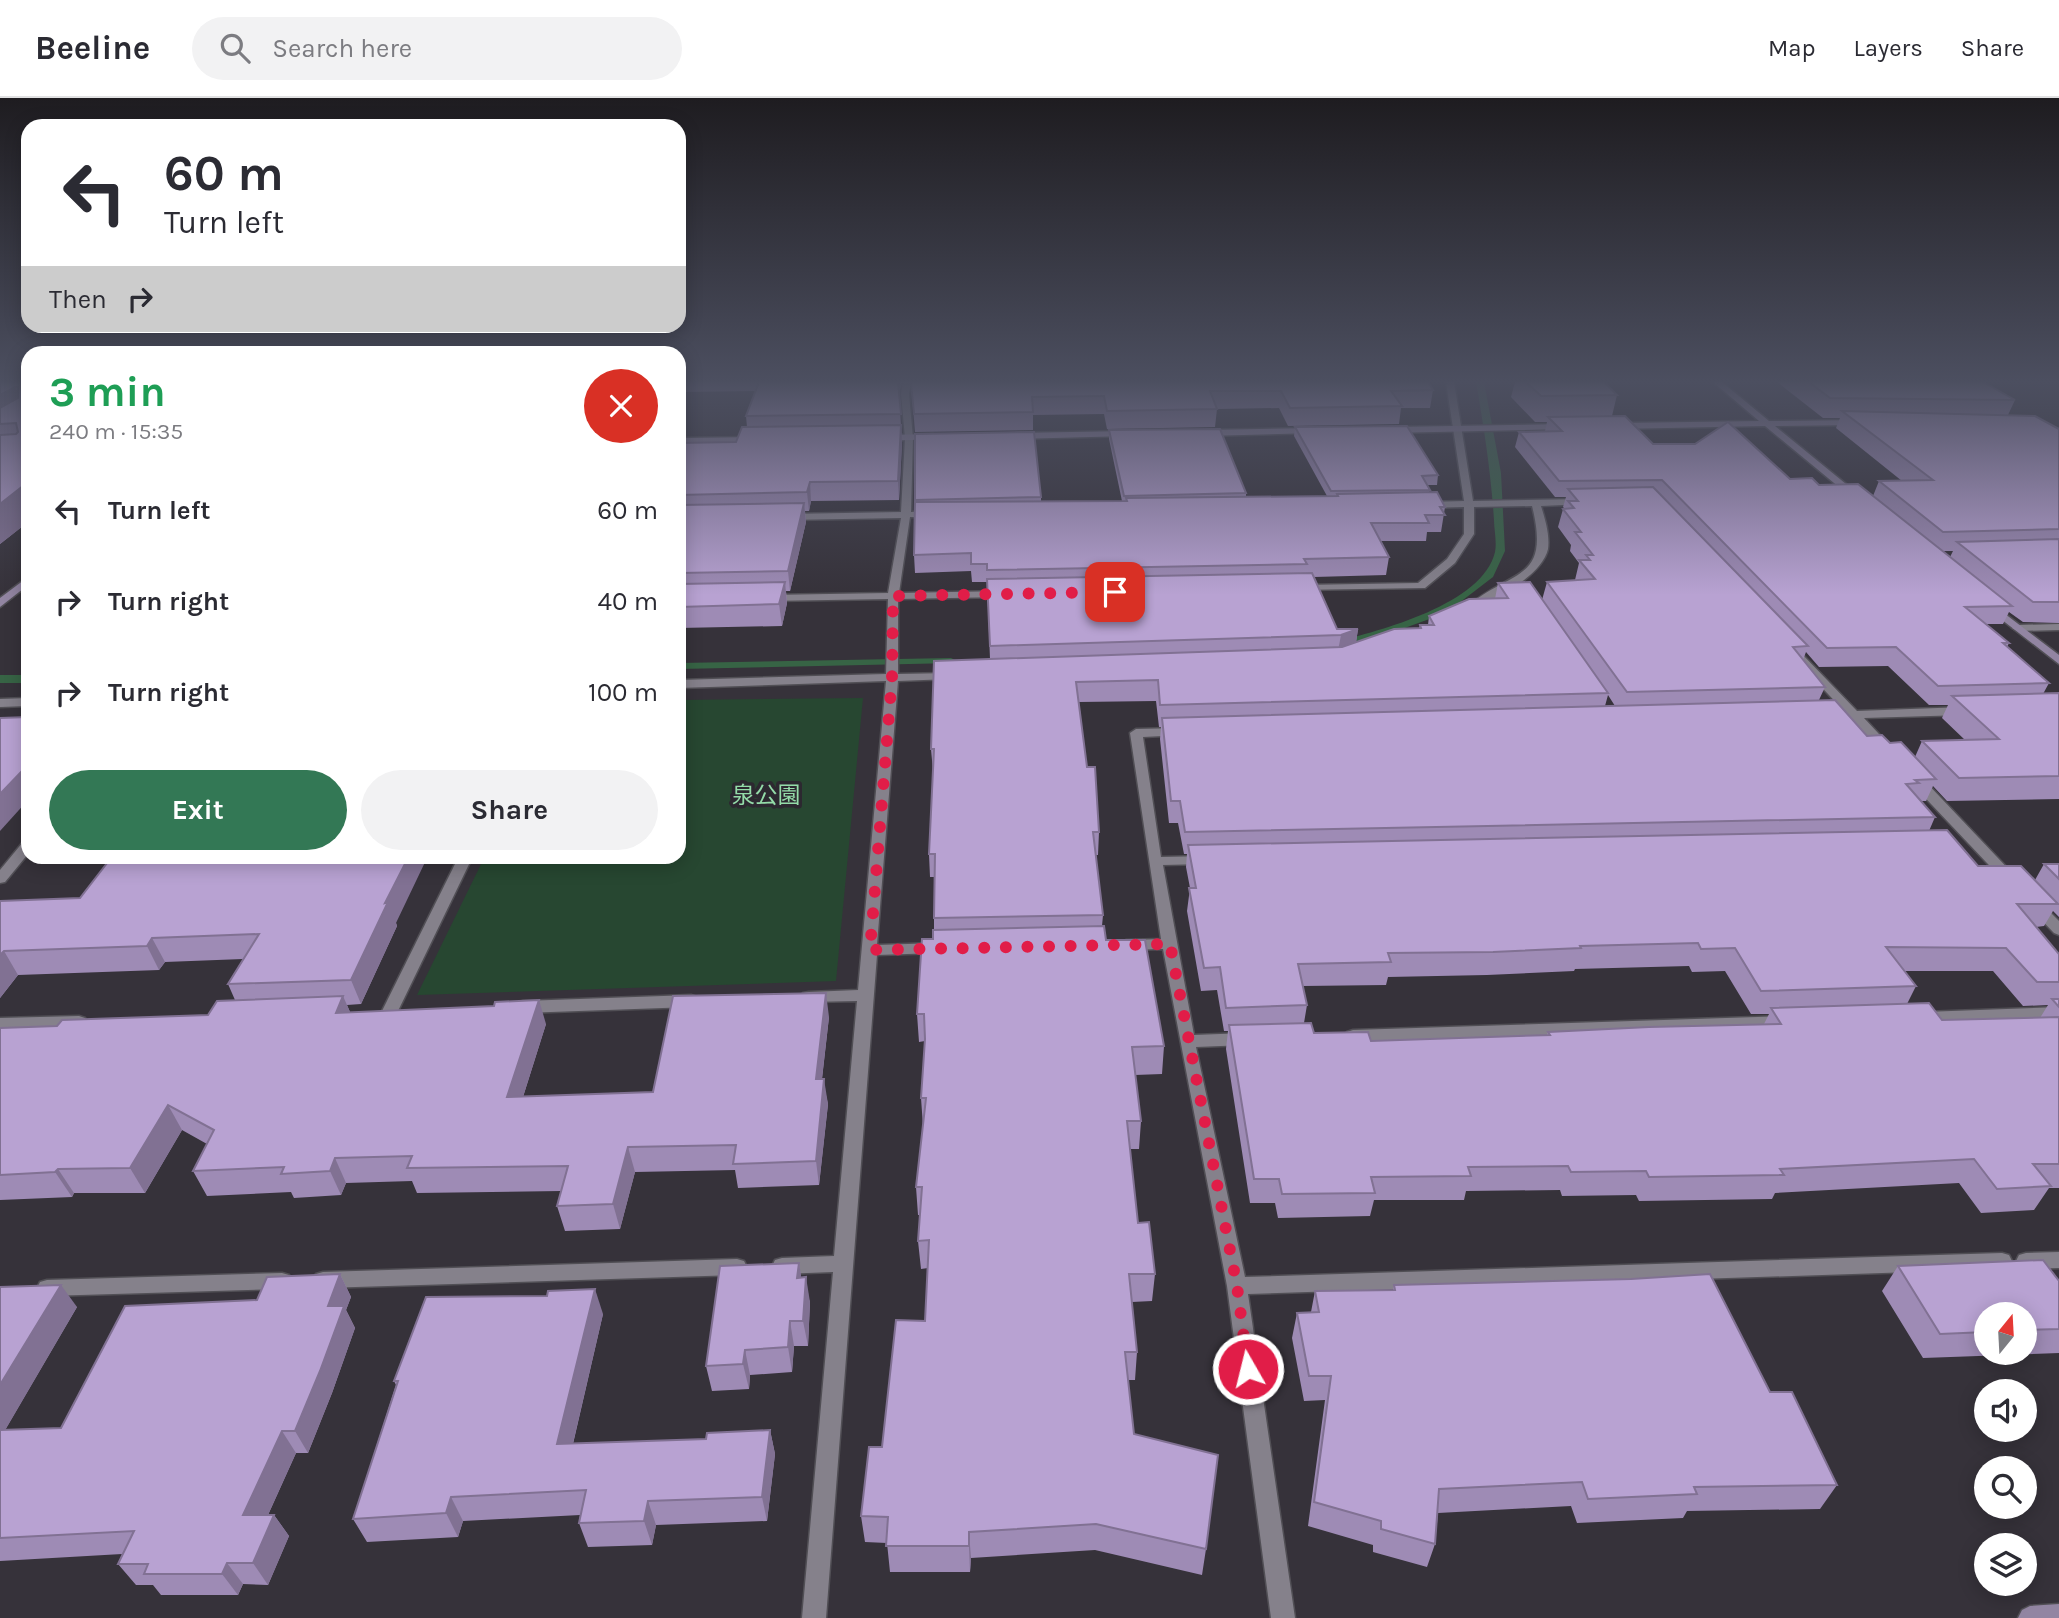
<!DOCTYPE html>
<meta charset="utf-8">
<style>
:root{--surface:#fff;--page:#f2f2f3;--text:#2b2b33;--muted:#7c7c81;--line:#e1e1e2;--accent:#337855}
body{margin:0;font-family:Karla,"Noto Sans JP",sans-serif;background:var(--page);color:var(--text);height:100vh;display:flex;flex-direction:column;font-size:26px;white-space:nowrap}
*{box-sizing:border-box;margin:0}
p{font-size:23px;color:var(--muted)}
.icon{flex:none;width:38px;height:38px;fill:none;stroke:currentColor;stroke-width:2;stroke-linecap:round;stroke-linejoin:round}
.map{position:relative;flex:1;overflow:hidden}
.sheet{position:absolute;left:21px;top:248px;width:665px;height:518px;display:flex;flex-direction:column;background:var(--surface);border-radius:21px;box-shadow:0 4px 18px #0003}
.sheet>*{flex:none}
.top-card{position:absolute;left:21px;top:21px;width:665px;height:214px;border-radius:21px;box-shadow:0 4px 18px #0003;background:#fff;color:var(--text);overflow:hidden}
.needle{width:46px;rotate:18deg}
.controls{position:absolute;left:1974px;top:1204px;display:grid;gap:14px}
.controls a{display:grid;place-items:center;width:63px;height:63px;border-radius:50%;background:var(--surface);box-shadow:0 4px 18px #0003;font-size:35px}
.pin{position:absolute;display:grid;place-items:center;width:60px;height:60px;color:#fff;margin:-30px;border-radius:14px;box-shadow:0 4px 10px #0006}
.me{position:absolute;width:77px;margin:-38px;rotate:352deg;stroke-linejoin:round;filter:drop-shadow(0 0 5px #0008)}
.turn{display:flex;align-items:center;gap:24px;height:147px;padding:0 28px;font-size:32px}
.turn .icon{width:91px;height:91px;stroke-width:2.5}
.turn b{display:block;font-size:49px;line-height:60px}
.then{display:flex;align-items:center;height:66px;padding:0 28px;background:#0003;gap:14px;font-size:26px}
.round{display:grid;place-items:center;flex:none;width:74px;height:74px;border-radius:37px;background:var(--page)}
.overview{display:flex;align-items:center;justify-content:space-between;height:119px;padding:0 28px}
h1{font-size:42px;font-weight:700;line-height:52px;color:#1e9e55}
.cta{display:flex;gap:14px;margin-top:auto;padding:14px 28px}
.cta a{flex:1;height:80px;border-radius:42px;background:var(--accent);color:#fff;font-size:28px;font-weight:700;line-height:80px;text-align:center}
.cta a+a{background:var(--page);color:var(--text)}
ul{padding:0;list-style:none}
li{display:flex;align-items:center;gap:21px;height:91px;padding:0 28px}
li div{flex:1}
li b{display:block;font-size:26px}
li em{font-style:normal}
header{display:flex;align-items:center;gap:42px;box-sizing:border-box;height:98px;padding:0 35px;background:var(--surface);border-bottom:2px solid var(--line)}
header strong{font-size:33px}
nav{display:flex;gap:38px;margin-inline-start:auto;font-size:24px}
.search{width:490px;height:63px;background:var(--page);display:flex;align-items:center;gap:18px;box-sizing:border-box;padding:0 24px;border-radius:38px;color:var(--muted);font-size:26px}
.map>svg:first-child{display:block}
.green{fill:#274731}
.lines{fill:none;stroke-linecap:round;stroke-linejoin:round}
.stream{fill:#376445;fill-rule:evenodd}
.street-casing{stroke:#514f55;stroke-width:3}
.secondary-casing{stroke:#514f55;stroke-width:3}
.street{fill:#85818b;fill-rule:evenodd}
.secondary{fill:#9285a2;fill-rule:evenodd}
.wall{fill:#9e8bb5;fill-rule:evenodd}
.shaded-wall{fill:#817193}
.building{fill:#b8a2d2;stroke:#817193;stroke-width:2}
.route{stroke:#e11d48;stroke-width:12;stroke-dasharray:0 21.6}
.labels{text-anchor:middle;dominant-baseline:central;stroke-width:7;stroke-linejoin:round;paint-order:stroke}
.park-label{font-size:23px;fill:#94dca9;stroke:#2c2830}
</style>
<header>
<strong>Beeline</strong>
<div class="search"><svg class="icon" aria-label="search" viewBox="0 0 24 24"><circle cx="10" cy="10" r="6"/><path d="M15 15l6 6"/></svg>Search here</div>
<nav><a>Map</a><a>Layers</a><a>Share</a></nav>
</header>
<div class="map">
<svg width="2059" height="1520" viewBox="0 0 2059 1520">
<rect width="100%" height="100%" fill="#36323a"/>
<path class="green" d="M863 600 836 883 417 897 484 760H679V602Z"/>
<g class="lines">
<g class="stream">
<path d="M1476 284H1484L1501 375 1505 453 1493 479 1446 515 1366 544 1334 548V544C1380 533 1483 506 1495 454 1497 444 1494 431 1494 422 1491 375 1484 330 1476 284Z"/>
<path d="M951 560 957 563 955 565 679 571V565Z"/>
<rect x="0" y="577" width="28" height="8"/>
</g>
<g class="street-casing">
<g id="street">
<path d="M903 284H911L909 296 913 340 911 414 931 413 936 416 931 419H910L899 495 1004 493 1009 496 1004 499 898 501V576L950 575 956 578 950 581 898 583 877 847 938 845 946 850 938 855 877 857 826 1520H802L833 1174 782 1176 775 1174 772 1168 775 1162 782 1160 834 1158 857 903 809 904 803 903 801 899 803 895 809 894 858 892 886 583 679 590V582L886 576 888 501 769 503 764 500 769 497 888 495 901 420 787 422 782 419 787 416 901 414 905 340 901 296Z"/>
<path d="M1446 284H1454L1473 403 1582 401 1585 402V406L1541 408C1545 421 1550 437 1548 451 1542 478 1496 500 1474 513H1466L1465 511C1508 470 1552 487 1532 408L1474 409V436L1455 465 1425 490 1297 492 1296 490 1301 487 1418 485 1447 461 1464 436V409L1427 410 1422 407 1427 404 1464 403Z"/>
<path d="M2059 526V532L2018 533 2012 530 2018 527Z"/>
<path d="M1797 554 1801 555 1857 613 1964 609 1970 613 1964 617 1864 620 1893 651 1891 654H1883L1851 621 1847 620 1846 615 1793 559V555Z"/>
<path d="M28 600V608L0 609V601Z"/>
<path d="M1179 630 1185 634 1183 637 1143 639 1161 759 1206 758 1213 762 1206 766 1163 767 1194 937 1246 935 1252 937 1254 941 1252 945 1246 947 1196 949 1245 1179 2002 1155 2009 1157 2012 1163 2009 1169 2002 1171 1248 1196 1295 1520H1271L1227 1188 1163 851 1126 852 1118 847 1126 842 1161 841 1130 635 1136 631Z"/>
<path d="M1918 680 1923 681 2015 778 2017 781 2015 784H2005L1913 687 1911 684Z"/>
<path d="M28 743V756L5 784 0 785V772L23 744Z"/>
<path d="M458 760H472L398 913 396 917H384L382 913Z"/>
<path d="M2036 803 2041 805 2059 823V837L2054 835 2031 811 2029 808Z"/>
<path d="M691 897 697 899 699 903 697 907 691 909 523 915 517 913 515 909 517 905 523 903Z"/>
<path d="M2059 909V921L1924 926 1918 924 1916 920 1918 916 1924 914Z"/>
<path d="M79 918 85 920 87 924 85 928 0 932V920Z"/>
<path d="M1784 918 1790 920 1792 924 1790 928 1784 930 1353 944 1347 942 1345 938 1347 934 1353 932Z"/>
<path d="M2059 1154V1170L2026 1171 2019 1169 2016 1163 2019 1157 2026 1155Z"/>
<path d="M737 1161 744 1163 747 1169 744 1175 737 1177 323 1190 316 1188 313 1182 316 1176 323 1174Z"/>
<path d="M282 1175 289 1177 292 1183 289 1189 282 1191 47 1198 40 1196 37 1190 40 1184 47 1182Z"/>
</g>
</g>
<g class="secondary-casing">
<g id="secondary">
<path d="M1713 284H1722L1769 323 1860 322 1861 324 1857 327 1775 328 1857 395V399H1851L1765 328 1618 331 1614 328 1618 325 1759 323Z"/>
<path d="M1563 326 1567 329 1566 331 1391 335 1387 332 1391 329Z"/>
<path d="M1311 330 1315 333 1314 335 1205 338 1201 335 1205 332Z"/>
<path d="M1126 333 1130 336 1129 338 1016 341 1012 338 1016 335Z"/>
<path d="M933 336 936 337V341L883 343 879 340 883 337Z"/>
<path d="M679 340 755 339 759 342 755 345 679 346Z"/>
<path d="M28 479V487L0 509V500Z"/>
<path d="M1992 506 2059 557V566L1988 511 1987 509Z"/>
<path d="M2059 1506V1520H2018L2022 1512 2030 1508Z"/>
</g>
</g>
<use href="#street" class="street"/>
<use href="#secondary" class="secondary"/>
</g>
<g class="wall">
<path d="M0 284H28V424L0 446Z"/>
<path d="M679 284H902L899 295 902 345 899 402 811 403 809 413H805L806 424 790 493H786L787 505 782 528 679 530V345L736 344 747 329 746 318 756 293 679 294Z"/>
<path d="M911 284 1433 292 1430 310H1401L1399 326 1288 328 1279 310 1217 311 1215 329 1107 331 1104 316 1033 317V332L915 334Z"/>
<path d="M1515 284H1604L1617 297 1612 318 1653 346 1790 381 1873 398 1879 383H1902L1836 330 1840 320H1823L1777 284H1983L2015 302 2008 317 2059 331V525L2023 524 2009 514 2003 526H1986L2009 545 2007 549 2049 585 2043 596 2059 595V701L1947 703 1933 688 1926 703H1921L1935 719 1929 733 1978 768 2035 782 2044 766H2059V819L2053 813 2044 828 2036 829 2059 856V1090H2049L2034 1112 1981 1115 1959 1085 1775 1095 1772 1101 1639 1103 1636 1097 1562 1098 1560 1092 1466 1093 1464 1102H1374L1370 1118 1278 1120 1275 1105H1250L1226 951 1228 933H1224L1217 892 1201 893 1187 813 1190 790 1186 769 1187 756H1184L1178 725H1169L1160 641 1161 629H1159L1156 603 1079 604 1087 669 1099 734 1098 757H1096L1103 817 1102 828 1106 842 1164 948 1162 976 1135 977 1141 1023 1139 1051H1130L1138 1125 1155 1176 1152 1203 1132 1204 1137 1254 1135 1282H1128L1134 1336 1206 1451 1202 1477 1095 1452 971 1460 970 1474H890L887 1445 865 1444 861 1418 882 1349 925 1223 928 1170 921 1171 918 1143 920 1117H918L916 1089 923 1028 921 1000 925 943 919 944 917 916 934 832V779H930L929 756 933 673 931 651 990 561 987 484H972L971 473 915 475 914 457 915 404V336L1041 399V403H1122L1109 341V332L1246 395V399L1327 398 1294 338 1295 329 1438 377 1437 387H1427L1430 392 1429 394 1445 409 1441 434H1427L1426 443H1381L1389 459 1386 477 1314 479 1337 531H1358L1356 544 1419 530 1420 527H1428L1429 518 1495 501 1498 485 1542 502 1547 484 1575 482 1579 465 1570 453 1571 447 1558 429 1563 411H1565L1563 409 1566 399H1555L1515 349 1519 334 1545 333 1547 324H1535L1511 299ZM1943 453H1953L1950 459ZM1806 554 1819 569 1888 568 1929 607H1948L1942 620 1965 642 1922 643 1915 659 1890 645 1867 638 1819 602 1825 589 1803 562ZM1608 597 1615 608H1605ZM1689 868 1692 874 1725 873 1751 916H1769L1764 926 1548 934 1547 937 1371 943 1314 935 1304 925 1307 907 1303 888 1386 887 1388 879 1487 877 1574 873 1575 871ZM1904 873H1993L2023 908 2048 907 2040 920 1942 922 1907 906 1916 888Z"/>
<path d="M80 800 396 825 397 828 361 906 347 907 350 914 546 926 523 999 653 994 829 919 822 981 828 1006 819 1087 738 1090 735 1072 635 1074 620 1131 565 1133 557 1108 561 1093 417 1095 412 1083 346 1085 341 1097 294 1100 291 1094 207 1098 193 1073 207 1046 182 1032 145 1095H74L72 1099 0 1102V930L57 928 208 917 235 902 228 886 243 861 165 864 159 872 18 877 0 900V803Z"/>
<path d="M799 1165 801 1180 810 1204 808 1248H794L792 1274 750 1277 749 1291 712 1293 706 1268Z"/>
<path d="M1898 1168 2059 1183V1255L1923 1260 1882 1193ZM1986 1216H2025V1255H1986Z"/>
<path d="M340 1176 351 1199 346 1212 355 1230 332 1295 308 1355H296L268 1417H274L289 1438 268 1487 243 1486 238 1497H161L153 1487H136L118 1466 122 1456 0 1463V1189L77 1209 5 1332 61 1330 257 1202Z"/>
<path d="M1394 1187 1770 1294 1837 1387 1820 1411 1687 1413 1683 1420 1577 1425 1571 1408 1438 1415 1435 1446 1427 1469 1373 1454V1447L1308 1428 1325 1302 1304 1303 1292 1240 1297 1215 1311 1214 1315 1193 1393 1192Z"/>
<path d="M603 1216 573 1346 706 1341 770 1332 775 1356 767 1423 656 1427 652 1447 588 1449 579 1425 580 1417 463 1423 458 1439 367 1444 353 1421 396 1287 394 1283Z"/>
</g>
<g class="shaded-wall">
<path d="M898 284H902L898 296Z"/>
<path d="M15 289 27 315 0 326V297Z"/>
<path d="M901 327 902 345 899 402 898 383Z"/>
<path d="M28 384V424L0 446V406Z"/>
<path d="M810 384 811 403 809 413 807 394Z"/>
<path d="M804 405 806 424 790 493 788 473Z"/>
<path d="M785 484 787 505 782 528 779 506Z"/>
<path d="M1358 531 1355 552 1337 558 1341 537Z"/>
<path d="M28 670V702L0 733V696L24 671Z"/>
<path d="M408 760H427L396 825 397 828 361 906 351 882 385 805Z"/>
<path d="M152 840 165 864 159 872 147 848Z"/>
<path d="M4 853 18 877 0 900V857Z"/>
<path d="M826 895 829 919 819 1006 816 981Z"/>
<path d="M343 898 354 923 336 915Z"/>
<path d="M539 902 546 926 515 1024 507 999Z"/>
<path d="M824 981 828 1006 819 1087 816 1063Z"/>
<path d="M168 1007 182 1032 145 1095 130 1070Z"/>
<path d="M628 1049 635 1074 620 1131 613 1106Z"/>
<path d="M335 1060 346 1085 341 1097 330 1073Z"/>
<path d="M58 1071 74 1095 72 1099 55 1074Z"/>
<path d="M799 1165 803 1190 797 1180Z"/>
<path d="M340 1176 351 1199 346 1212 355 1230 332 1295 308 1355 295 1333 328 1208Z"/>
<path d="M806 1179 810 1204 808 1248 803 1223Z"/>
<path d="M61 1187 77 1209 0 1341V1287Z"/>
<path d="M595 1191 603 1216 567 1371 557 1346Z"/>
<path d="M790 1223 794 1248 792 1274 788 1249Z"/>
<path d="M745 1252 750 1277 749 1291 743 1266Z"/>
<path d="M770 1332 775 1356 767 1423 762 1399Z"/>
<path d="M282 1333 296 1355 258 1439 243 1417Z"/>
<path d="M451 1399 463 1423 458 1439 446 1415Z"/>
<path d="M648 1403 656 1427 652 1447 644 1423Z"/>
<path d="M274 1417 289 1438 268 1487 253 1465Z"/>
<path d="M969 1434 971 1460 970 1474 969 1448Z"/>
<path d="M227 1465 243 1486 238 1497 222 1476Z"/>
</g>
<g class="building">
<path d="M0 284H28V384L0 406V337L16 336 18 334 16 325 0 326V310L18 300V289H15L0 297Z"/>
<path d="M759 284H898L901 316 746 318Z"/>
<path d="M911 284H1428L1433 292 1391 293 1402 308 1290 310 1281 293H1210L1217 311 1107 313 1104 298 1032 299 1033 314 914 316Z"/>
<path d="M1526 284H1604L1617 297 1541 298Z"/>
<path d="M1809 284H1983L2015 302 1830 300Z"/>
<path d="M1842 313 2035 318 2059 331V431L1943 434 1879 383 1933 382Z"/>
<path d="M1625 318 1653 346H1695L1728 324 1790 381 1812 380 1819 387 1858 386 2012 508 1965 509 2009 545H2003L2049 585 1938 588 1896 549 1827 550 1662 382 1559 383 1519 334 1562 333 1548 319Z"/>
<path d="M901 327 898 383 810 384 807 394 679 397V345L736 344 742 329Z"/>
<path d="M1407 328 1438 377 1422 378 1430 392 1331 393 1295 329Z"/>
<path d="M1220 331 1246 395 1124 398 1109 332Z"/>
<path d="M1034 334 1041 399 915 402V336Z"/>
<path d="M1653 389 1808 548 1793 549 1825 589 1627 594 1547 484 1595 481 1579 462H1590L1586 457H1593L1575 434H1581L1563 411 1574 410 1568 403H1578L1568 391Z"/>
<path d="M1437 394 1445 409H1440L1445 417H1425L1429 425H1371L1389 459 1304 461 1307 466 987 472V466H971V455L914 457 915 404 1127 403 1126 400 1338 398 1337 396Z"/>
<path d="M804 405 788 473 679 475V407Z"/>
<path d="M2059 441V504H2033L1957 444Z"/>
<path d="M1312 475 1337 531H1358L1341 537 990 548 987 481Z"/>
<path d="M785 484 779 506 679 509V486Z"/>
<path d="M1530 484 1608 595 1160 607 1158 582 1076 584 1087 669H1095L1099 734H1093L1103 817 934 820 935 756H929L934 651H931L934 563 1342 549 1394 531 1421 530 1420 527H1434L1429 518 1469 501 1508 500 1498 485Z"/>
<path d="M2059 595V678L1959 680 1922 643 1999 641 1952 598Z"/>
<path d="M1835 602 1867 638 1882 637 1890 645 1901 644 1936 681 1915 682 1919 685 1906 686 1935 719 1185 734 1180 703H1171L1162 620Z"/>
<path d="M28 619V670L24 671 0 696V620Z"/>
<path d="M1947 732 1978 768H2021L2058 806H2017L2059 856V884H2037L2006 850 1886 849 1916 888 1761 893 1735 850 1701 851 1698 845 1580 848 1581 850 1493 854 1388 855 1391 864 1298 866 1307 907 1226 910 1220 869 1204 870 1189 790H1196L1188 747Z"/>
<path d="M111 760H408L385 805 388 804 351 882 228 886 259 836 152 840 147 848 4 853 0 857V803L80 800Z"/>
<path d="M2044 766H2059V781Z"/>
<path d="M1104 828 1106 842H1145L1164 948 1132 949 1141 1023H1127L1138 1125 1149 1124 1155 1176H1129L1137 1254H1125L1134 1336 1218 1357 1206 1451 1096 1426 969 1434V1448H886L888 1419 861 1418 869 1349H882L896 1222 925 1223 929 1142 918 1143 922 1089H916L926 1000H921L925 941 924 916H917L922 841H933V832Z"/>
<path d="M826 895 816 981H824L816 1063 733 1066 736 1047 628 1049 613 1106 557 1108 568 1068 407 1070 412 1058 335 1060 330 1073 281 1076 284 1069 193 1073 214 1032 168 1007 130 1070 58 1071 55 1074 0 1077V930L57 928 62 922 208 917 217 903 343 898 336 915 494 908 495 904 539 902 507 999 653 994 673 898Z"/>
<path d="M2052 901H2059V909Z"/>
<path d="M1929 905 1942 922 2059 919V1066H2033L2051 1088 1997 1091 1974 1061 1780 1071 1784 1077 1649 1079 1646 1073 1571 1074 1568 1068 1468 1069 1471 1078 1371 1079 1375 1095 1282 1096 1279 1081H1254L1229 927 1311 925 1314 935 1368 934 1371 943 1550 937 1548 934 1649 929 1781 926 1771 910Z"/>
<path d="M2043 1162 2059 1183V1231L2025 1232V1216H1986V1234L1940 1236 1898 1168Z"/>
<path d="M799 1165 797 1180 806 1179 803 1223H790L788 1249 745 1252 743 1266 706 1268 720 1168Z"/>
<path d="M340 1176 328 1208H344L320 1273 295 1333H282L243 1417H274L253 1465H227L222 1476H144L148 1466H118L134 1433 0 1440V1332L61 1330 125 1208 257 1202 267 1179Z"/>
<path d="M1710 1176 1770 1294H1792L1837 1387 1694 1389 1697 1396 1588 1401 1582 1384 1439 1391 1435 1446 1381 1431V1423L1314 1404 1331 1278H1309L1297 1215 1319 1214 1315 1193 1395 1192 1394 1187 1631 1181Z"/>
<path d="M61 1187 0 1287V1189Z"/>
<path d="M595 1191 557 1346 706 1341 707 1335 770 1332 762 1399 648 1403 644 1423 579 1425 586 1392 451 1399 446 1415 353 1421 398 1283H394L426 1199 547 1198 548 1193Z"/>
</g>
<linearGradient id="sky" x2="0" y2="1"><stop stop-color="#1e1c20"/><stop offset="0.57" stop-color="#4c4f60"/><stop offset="1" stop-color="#4c4f60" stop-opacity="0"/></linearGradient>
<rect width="2059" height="497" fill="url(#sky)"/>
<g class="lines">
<path class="route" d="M1115 494 893 498 892 580 870 852 1170 846 1237 1188 1248 1271"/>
</g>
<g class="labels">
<g class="park-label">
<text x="766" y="697">泉公園</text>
</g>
</g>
</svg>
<div class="controls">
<a><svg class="needle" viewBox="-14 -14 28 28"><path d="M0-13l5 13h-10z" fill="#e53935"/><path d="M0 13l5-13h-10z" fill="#7c7c81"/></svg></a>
<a><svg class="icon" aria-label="sound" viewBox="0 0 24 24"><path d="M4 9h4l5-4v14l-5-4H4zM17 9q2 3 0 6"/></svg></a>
<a><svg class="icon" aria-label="search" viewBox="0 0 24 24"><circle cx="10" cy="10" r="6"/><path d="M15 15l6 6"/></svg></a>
<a><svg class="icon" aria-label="layers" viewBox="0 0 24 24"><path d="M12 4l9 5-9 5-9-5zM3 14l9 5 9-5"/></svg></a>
</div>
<div class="pin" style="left:1115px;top:494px;background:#d93025"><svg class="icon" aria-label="arrive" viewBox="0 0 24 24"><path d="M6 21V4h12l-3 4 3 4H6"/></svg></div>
<svg class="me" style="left:1248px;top:1271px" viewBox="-20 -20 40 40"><circle r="17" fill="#e11d48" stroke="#fff" stroke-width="3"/><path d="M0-11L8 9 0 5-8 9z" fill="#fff"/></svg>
<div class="top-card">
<div class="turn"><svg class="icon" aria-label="left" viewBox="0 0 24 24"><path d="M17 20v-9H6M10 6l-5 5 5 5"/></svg><div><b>60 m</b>Turn left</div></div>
<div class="then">Then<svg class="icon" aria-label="right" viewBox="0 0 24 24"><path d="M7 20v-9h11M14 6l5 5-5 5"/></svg></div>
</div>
<section class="sheet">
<div class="overview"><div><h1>3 min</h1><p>240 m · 15:35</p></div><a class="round" style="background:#d93025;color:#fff"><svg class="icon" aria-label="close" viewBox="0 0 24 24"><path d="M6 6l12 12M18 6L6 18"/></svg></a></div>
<ul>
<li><svg class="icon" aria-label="left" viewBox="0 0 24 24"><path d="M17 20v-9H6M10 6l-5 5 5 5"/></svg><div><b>Turn left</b></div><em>60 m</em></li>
<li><svg class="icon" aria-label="right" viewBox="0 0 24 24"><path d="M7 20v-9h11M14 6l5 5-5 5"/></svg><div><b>Turn right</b></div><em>40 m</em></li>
<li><svg class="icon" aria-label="right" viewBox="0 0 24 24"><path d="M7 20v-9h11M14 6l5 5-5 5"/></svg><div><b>Turn right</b></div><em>100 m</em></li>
</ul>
<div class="cta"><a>Exit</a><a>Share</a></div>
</section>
</div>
